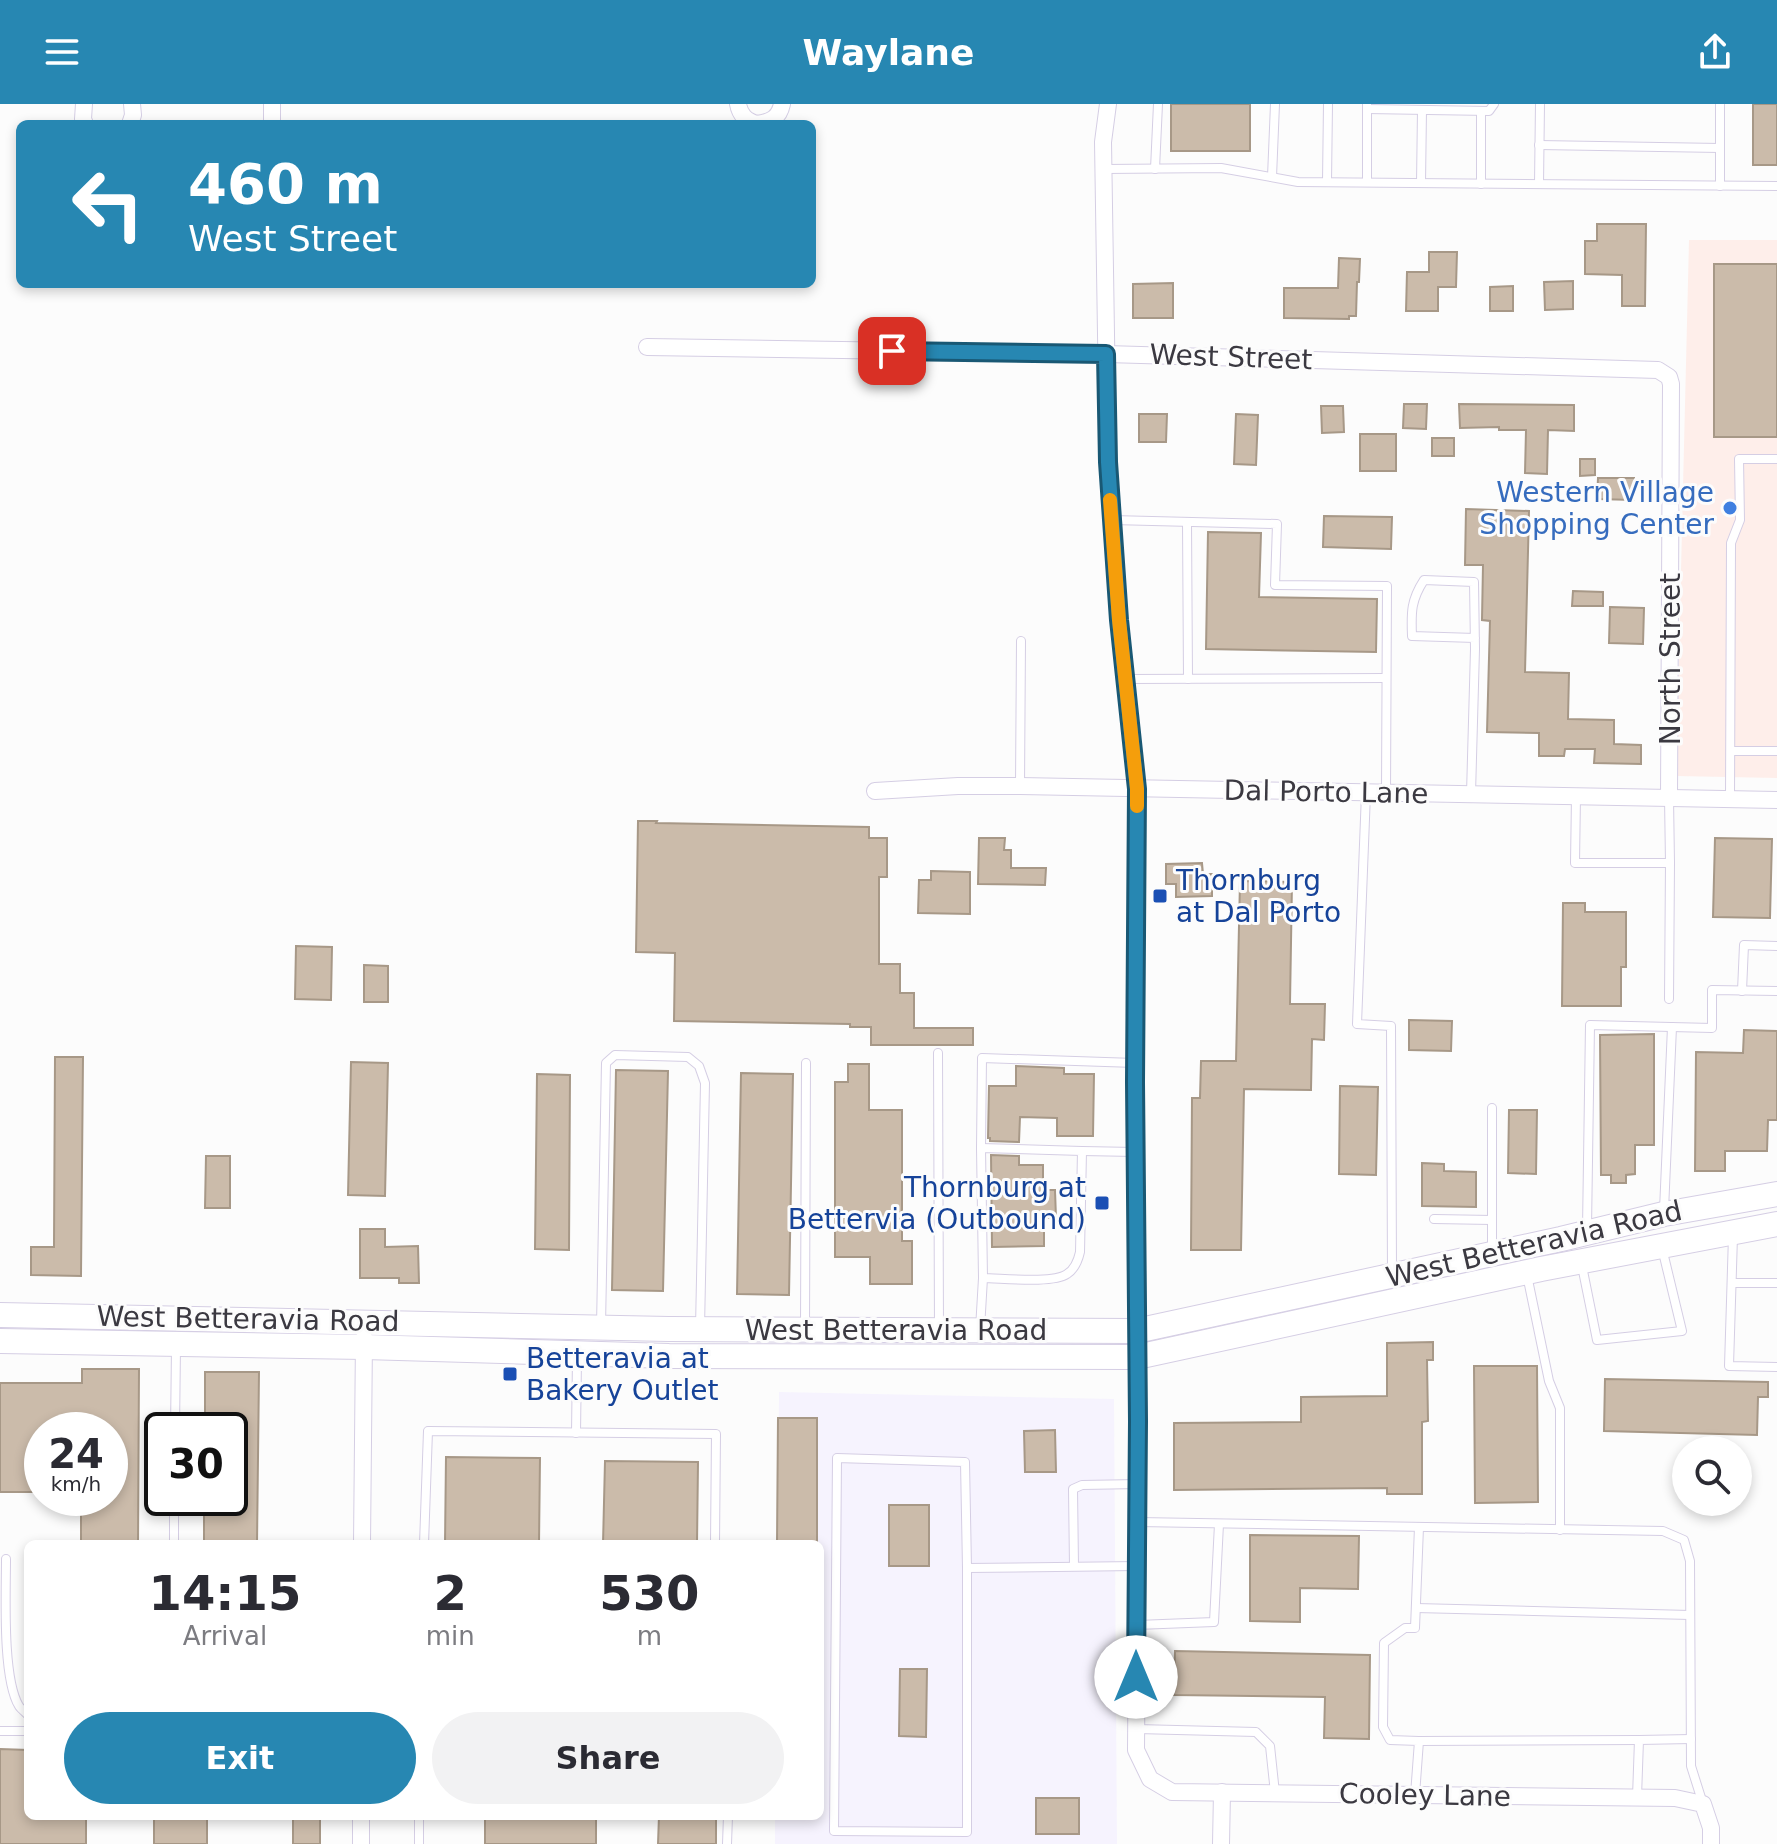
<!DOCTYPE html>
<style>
:root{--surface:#fff;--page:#f2f2f3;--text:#2b2b33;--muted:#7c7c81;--accent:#2787b2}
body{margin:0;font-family:"DejaVu Sans",sans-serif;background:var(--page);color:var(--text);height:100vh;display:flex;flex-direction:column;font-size:30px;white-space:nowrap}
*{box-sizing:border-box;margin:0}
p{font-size:26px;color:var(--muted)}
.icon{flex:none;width:44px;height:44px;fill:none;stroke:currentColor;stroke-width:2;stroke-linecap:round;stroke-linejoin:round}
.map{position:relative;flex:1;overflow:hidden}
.side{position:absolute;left:24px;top:1436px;width:800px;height:280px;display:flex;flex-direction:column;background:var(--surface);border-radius:12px;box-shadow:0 4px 12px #0003}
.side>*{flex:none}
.hud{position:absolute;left:16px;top:16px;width:800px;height:168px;border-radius:12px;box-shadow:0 4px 12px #0003;background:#2787b2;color:#fff;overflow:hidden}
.fabs{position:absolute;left:1672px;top:1332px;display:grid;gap:16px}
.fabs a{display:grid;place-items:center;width:80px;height:80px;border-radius:50%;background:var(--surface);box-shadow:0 4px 12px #0003;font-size:40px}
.speed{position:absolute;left:24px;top:1308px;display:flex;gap:16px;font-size:40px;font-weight:700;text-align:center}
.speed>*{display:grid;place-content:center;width:104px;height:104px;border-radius:50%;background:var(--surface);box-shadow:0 4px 12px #0003;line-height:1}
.speed small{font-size:20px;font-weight:400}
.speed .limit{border:4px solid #111;border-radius:12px;background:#fff;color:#111}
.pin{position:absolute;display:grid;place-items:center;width:68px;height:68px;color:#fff;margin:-34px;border-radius:16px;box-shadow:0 4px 12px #0006}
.me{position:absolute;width:88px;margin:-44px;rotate:0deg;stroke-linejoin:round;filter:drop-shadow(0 0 6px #0008)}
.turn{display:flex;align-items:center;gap:28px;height:168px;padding:0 40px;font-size:36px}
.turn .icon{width:104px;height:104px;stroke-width:2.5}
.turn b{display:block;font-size:56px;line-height:68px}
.eta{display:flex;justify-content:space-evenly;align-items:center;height:136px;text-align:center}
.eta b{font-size:48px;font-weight:600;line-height:56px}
.action{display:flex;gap:16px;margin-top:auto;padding:16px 40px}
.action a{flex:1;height:92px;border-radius:48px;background:var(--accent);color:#fff;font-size:32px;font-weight:600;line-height:92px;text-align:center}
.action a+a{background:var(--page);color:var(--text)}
header{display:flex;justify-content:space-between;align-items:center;height:104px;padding:0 40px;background:var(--accent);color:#fff;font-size:36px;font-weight:600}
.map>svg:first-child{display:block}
.commercial{fill:#feeeea}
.built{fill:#f6f3fe}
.building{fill:#cbbbaa;stroke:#a79887;stroke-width:2}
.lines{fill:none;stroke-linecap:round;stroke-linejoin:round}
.lane-casing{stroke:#d5cee4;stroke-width:10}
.street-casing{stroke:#d5cee4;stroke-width:18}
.secondary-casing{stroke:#d5cee4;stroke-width:26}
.lane{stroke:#fff;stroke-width:8}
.street{stroke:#fff;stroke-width:16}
.secondary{stroke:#fff;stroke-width:24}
.route-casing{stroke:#195874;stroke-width:20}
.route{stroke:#2787b2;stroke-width:14}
.slow{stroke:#f59e0b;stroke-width:14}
.shop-dot{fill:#3f7fe0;stroke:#fcfcfc;stroke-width:3}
.transit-dot{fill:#1a4fb4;stroke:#fcfcfc;stroke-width:3}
.labels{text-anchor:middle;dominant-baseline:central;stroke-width:6;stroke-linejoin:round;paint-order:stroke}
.street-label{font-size:28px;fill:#3b3941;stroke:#fcfcfc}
.shop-label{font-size:28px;fill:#366cbe;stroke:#fcfcfc;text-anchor:end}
.transit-label{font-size:28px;fill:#164399;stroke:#fcfcfc;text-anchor:start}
</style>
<header><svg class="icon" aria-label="menu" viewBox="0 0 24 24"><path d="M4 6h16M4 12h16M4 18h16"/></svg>Waylane<svg class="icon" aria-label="share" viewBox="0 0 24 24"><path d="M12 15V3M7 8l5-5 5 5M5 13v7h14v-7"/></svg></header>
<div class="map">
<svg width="1777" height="1740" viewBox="0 0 1777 1740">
<rect width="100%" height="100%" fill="#fcfcfc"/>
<path class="commercial" d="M1689 136H1777V674L1676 672Z"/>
<path class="built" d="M779 1288 1114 1295 1117 1740H775V1712H820V1440H778Z"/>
<g class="building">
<rect x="1171" y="0" width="79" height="47"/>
<rect x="1753" y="0" width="24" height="61"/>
<path d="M1597 120H1646L1645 202H1622V171L1585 170V137H1597Z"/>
<path d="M1429 148H1457L1456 183H1438V207H1406L1407 168H1429Z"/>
<path d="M1339 154 1360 155 1359 178H1357L1356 212H1349V215L1284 214V184H1338Z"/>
<rect x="1714" y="160" width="63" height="173"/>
<path d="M1573 177V205L1545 206 1544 178Z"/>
<path d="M1173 179V214H1133V180Z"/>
<path d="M1513 182V207H1490V183Z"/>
<path d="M1404 300H1427L1426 325 1403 324Z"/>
<path d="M1459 300 1574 301V327L1548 326 1547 370 1525 369 1526 326H1499V323L1460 324Z"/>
<path d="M1321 302H1343L1344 328 1322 329Z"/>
<path d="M1139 310H1167L1166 338H1139Z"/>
<path d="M1236 310 1258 311 1256 361 1234 360Z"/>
<rect x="1360" y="330" width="36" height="37"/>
<rect x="1432" y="334" width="22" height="18"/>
<path d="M1580 355H1595V371L1580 372Z"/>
<path d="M1598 374H1634V396L1597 395Z"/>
<path d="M1466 405 1529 407 1525 568 1569 569 1568 615 1614 616V640L1641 641V660L1594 659 1595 645H1565L1564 652H1539V629L1487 628 1490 517 1482 516 1483 461H1465Z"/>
<path d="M1324 412 1392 413 1391 445 1323 443Z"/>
<path d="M1208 428 1261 429 1259 493 1377 495 1376 548 1206 545Z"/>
<path d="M1573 487 1603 488V502H1572Z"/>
<path d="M1610 503 1644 504 1643 540 1609 539Z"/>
<path d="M638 717H657L656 719 869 723V734H887V773H879V860H900V889H914V924H973V941H871V923H850V920L674 917 675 849 636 848Z"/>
<path d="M979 734H1005L1004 746H1011V764H1046L1045 781 978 780Z"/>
<path d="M1715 734 1772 735 1770 814 1713 813Z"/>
<path d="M1202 759 1203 770H1212V792L1176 793V780H1166V760Z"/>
<path d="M931 767 970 768V810L918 809 919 776H931Z"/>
<path d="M1240 777 1292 778 1290 900H1325L1324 936 1312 935 1311 986 1244 985 1241 1146H1191L1192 994H1200L1201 957H1236Z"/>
<path d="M1563 799H1585V808H1626V863H1621V902H1562Z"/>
<path d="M296 842 332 843 331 896 295 895Z"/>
<path d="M364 861 388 862V898H364Z"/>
<path d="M1409 916 1452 917 1451 947 1409 946Z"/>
<path d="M1744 926 1777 927V1016H1768L1767 1047H1725V1067H1695L1696 948 1743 949Z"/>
<path d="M1654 930V1041H1635V1070L1626 1071V1079H1611V1071H1601L1600 931Z"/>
<path d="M55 953H83L81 1172 31 1171V1143H54Z"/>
<path d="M351 958 388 959 385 1092 348 1091Z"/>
<path d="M848 960H869V1006H902V1137H912V1180H870V1153H835V978H848Z"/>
<path d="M1016 962 1064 964V970H1094L1093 1032H1057V1014L1020 1013 1019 1038 990 1037V1034H988L989 982H1016Z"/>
<path d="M616 966 668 967 663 1187 612 1186Z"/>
<path d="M741 969 793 970 789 1191 737 1190Z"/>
<path d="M537 970 570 971 569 1146 535 1145Z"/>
<path d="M1340 982 1378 983 1376 1071 1339 1070Z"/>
<path d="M1509 1006H1537L1536 1070 1508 1069Z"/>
<path d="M991 1051 1019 1052V1061H1043V1086H1055L1056 1114H1044V1142L992 1143Z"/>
<path d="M206 1052H230V1104H205Z"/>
<path d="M1422 1059 1444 1060V1067L1476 1068V1103L1422 1102Z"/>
<path d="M360 1125H385V1143L418 1142 419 1179H399V1174H360Z"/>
<path d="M1433 1238V1256H1427L1428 1317 1422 1318V1390H1387V1384L1174 1386V1319L1301 1318V1293L1387 1292V1239Z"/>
<path d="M1474 1262H1537L1538 1398 1475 1399Z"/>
<path d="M82 1265H139L138 1440H81V1394H110V1326H42V1388H0V1279H82Z"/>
<path d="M205 1268H259L257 1440H204V1394H230V1326H205Z"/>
<path d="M1605 1275 1768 1278V1293H1758L1757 1331 1604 1327Z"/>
<path d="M778 1314H817V1440H777Z"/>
<path d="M1055 1326 1056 1368H1025L1024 1327Z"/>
<path d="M446 1353 540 1354 539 1440H445Z"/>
<path d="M605 1357 698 1358 697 1440H603Z"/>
<rect x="889" y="1401" width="40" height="61"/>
<path d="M1250 1431 1359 1432 1358 1485 1300 1484V1518L1250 1517Z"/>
<path d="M1175 1547 1370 1551 1369 1635 1324 1634 1325 1593 1174 1591Z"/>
<path d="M900 1565H927L926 1633 899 1632Z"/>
<path d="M0 1645 28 1646V1712H86V1740H0Z"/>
<rect x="1036" y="1694" width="43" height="36"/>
<rect x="154" y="1712" width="53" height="28"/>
<rect x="293" y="1712" width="27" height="28"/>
<rect x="485" y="1712" width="111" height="28"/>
<path d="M659 1712H716V1740H658Z"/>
</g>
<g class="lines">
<g class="lane-casing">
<g id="lane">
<path d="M1367 5 1489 7 1494 0"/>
<path d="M1481 7V80"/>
<path d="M1539 41 1720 44"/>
<path d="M1104 65 1221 64 1298 78 1777 82"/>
<path d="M1155 65 1158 0"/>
<path d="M1272 73 1275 0"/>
<path d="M1327 78 1328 0"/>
<path d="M1367 78V1"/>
<path d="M1421 79 1422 6"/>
<path d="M1539 80 1540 0"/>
<path d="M1720 82V0"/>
<path d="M1112 416 1277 420 1275 481 1387 482 1386 689"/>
<path d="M1187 418 1188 575"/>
<path d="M1125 575 1386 574"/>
<path d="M1731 647H1777"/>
<path d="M1020 682 1021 537"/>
<path d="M1366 689 1357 920 1391 922 1392 1168"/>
<path d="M1471 690 1475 545 1474 478 1424 476C1411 496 1411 508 1412 532L1475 534"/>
<path d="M1576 692 1575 759H1670L1669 895"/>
<path d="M1669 694 1670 759"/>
<path d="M1730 695 1731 439 1740 416 1739 355H1777"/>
<path d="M1742 887 1744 841 1777 842"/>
<path d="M938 949 939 1225"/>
<path d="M1492 1004V1145"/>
<path d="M981 1044 982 954 1135 959"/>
<path d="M1082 1047 1135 1048"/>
<path d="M1664 1106 1672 923"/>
<path d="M1434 1115 1492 1116"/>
<path d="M1587 1124 1590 921 1712 924V886L1777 887"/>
<path d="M1733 1132 1729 1262 1777 1263"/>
<path d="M1582 1162 1597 1236 1682 1227 1662 1144"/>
<path d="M1527 1171 1549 1277 1560 1304V1426"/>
<path d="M1732 1179H1777"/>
<path d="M601 1222 606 959 615 951 688 953 699 962 705 979 700 1224"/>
<path d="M805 1225 806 959"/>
<path d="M980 1225 983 1174C1001 1174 1053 1180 1067 1170 1075 1165 1078 1157 1080 1148L1082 1047 981 1044 983 1174"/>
<path d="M175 1326 176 1243"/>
<path d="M576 1329 577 1254"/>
<path d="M1138 1418 1663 1427 1684 1436 1690 1457 1691 1662 1703 1700"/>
<path d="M174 1440V1394"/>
<path d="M424 1440 428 1327 716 1330 715 1440"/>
<path d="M6 1455C6 1489 2 1574 19 1602 21 1605 25 1608 28 1611"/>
<path d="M1074 1462 1073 1385 1082 1381 1138 1380"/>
<path d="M967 1464V1728L834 1727 837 1354 965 1358 967 1464 1137 1462"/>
<path d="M1416 1504 1690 1511"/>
<path d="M1137 1521 1214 1518 1219 1420"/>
<path d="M1137 1625 1256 1628 1270 1642 1275 1689"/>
<path d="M0 1627H28"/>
<path d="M1419 1637 1639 1636"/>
<path d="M1415 1691 1419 1637 1390 1636 1383 1623 1384 1539 1405 1524H1415L1419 1423"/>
<path d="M1637 1693 1639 1636 1691 1635"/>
<path d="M419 1740V1712"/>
<path d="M727 1740 728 1712"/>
</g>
</g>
<g class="street-casing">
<g id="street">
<path d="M84 0 83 15 85 20"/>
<path d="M738 0C740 11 746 17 757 20"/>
<path d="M1108 0 1103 38 1108 358 1119 516 1137 685 1135 978 1138 1380 1136 1646 1150 1675 1172 1688 1675 1694 1703 1700 1711 1724V1740"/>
<path d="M130 20 133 11 132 0"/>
<path d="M272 20V0"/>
<path d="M757 20C771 18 779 14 782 0"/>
<path d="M647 243 1106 250 1658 266 1669 273 1671 280 1669 694"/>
<path d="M875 687 958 682H1020L1777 696"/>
<path d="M362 1440 364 1234"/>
<path d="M361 1740V1712"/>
<path d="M1221 1740 1222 1688"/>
</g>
</g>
<g class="secondary-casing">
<g id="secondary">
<path d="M0 1211 669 1225 1136 1227 1561 1135 1664 1110 1777 1090"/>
<path d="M0 1237 364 1243 669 1252 1137 1253 1541 1165 1777 1120"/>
</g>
</g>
<use href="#lane" class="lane"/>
<use href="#street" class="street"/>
<use href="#secondary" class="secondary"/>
</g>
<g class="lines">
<g class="route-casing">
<path id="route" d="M892 247 1106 250 1108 358 1119 516 1137 685 1135 978 1138 1317 1136 1573"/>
</g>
<use href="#route" class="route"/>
<path class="slow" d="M1110 396 1119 516 1137 685V702"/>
</g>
<circle class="shop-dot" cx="1730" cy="404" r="8"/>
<g class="transit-dot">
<rect x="1152" y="784" width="16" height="16" rx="4"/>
<rect x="1094" y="1091" width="16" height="16" rx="4"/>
<rect x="502" y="1262" width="16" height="16" rx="4"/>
</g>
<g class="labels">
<g class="street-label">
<text transform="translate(1231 253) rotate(2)">West Street</text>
<text transform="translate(1670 555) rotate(-90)">North Street</text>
<text transform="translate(1326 688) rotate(1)">Dal Porto Lane</text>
<text transform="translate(1534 1140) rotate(-13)">West Betteravia Road</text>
<text transform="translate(248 1215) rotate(1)">West Betteravia Road</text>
<text x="896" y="1226">West Betteravia Road</text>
<text transform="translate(1425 1691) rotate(1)">Cooley Lane</text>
</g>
<g class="shop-label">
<text x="1714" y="388">Western Village<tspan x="1714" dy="32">Shopping Center</tspan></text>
</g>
<g class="transit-label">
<text x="1176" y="776">Thornburg<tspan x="1176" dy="32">at Dal Porto</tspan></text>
<text x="1086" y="1083" text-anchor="end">Thornburg at<tspan x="1086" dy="32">Bettervia (Outbound)</tspan></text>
<text x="526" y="1254">Betteravia at<tspan x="526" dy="32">Bakery Outlet</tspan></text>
</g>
</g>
</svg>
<div class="fabs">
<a><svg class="icon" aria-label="search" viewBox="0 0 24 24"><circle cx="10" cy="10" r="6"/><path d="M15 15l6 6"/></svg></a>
</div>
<div class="speed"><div>24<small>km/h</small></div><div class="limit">30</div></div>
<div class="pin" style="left:892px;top:247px;background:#d93025"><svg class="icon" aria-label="arrive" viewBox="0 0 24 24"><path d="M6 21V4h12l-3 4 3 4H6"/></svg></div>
<svg class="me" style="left:1136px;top:1573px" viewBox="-20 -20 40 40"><circle r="19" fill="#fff"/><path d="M0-13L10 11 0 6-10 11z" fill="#2787b2"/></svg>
<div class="hud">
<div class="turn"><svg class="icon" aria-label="left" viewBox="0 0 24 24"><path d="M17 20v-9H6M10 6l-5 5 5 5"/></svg><div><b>460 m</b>West Street</div></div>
</div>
<section class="side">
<div class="eta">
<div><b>14:15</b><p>Arrival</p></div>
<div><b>2</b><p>min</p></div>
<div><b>530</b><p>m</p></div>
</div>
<div class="action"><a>Exit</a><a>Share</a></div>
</section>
</div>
